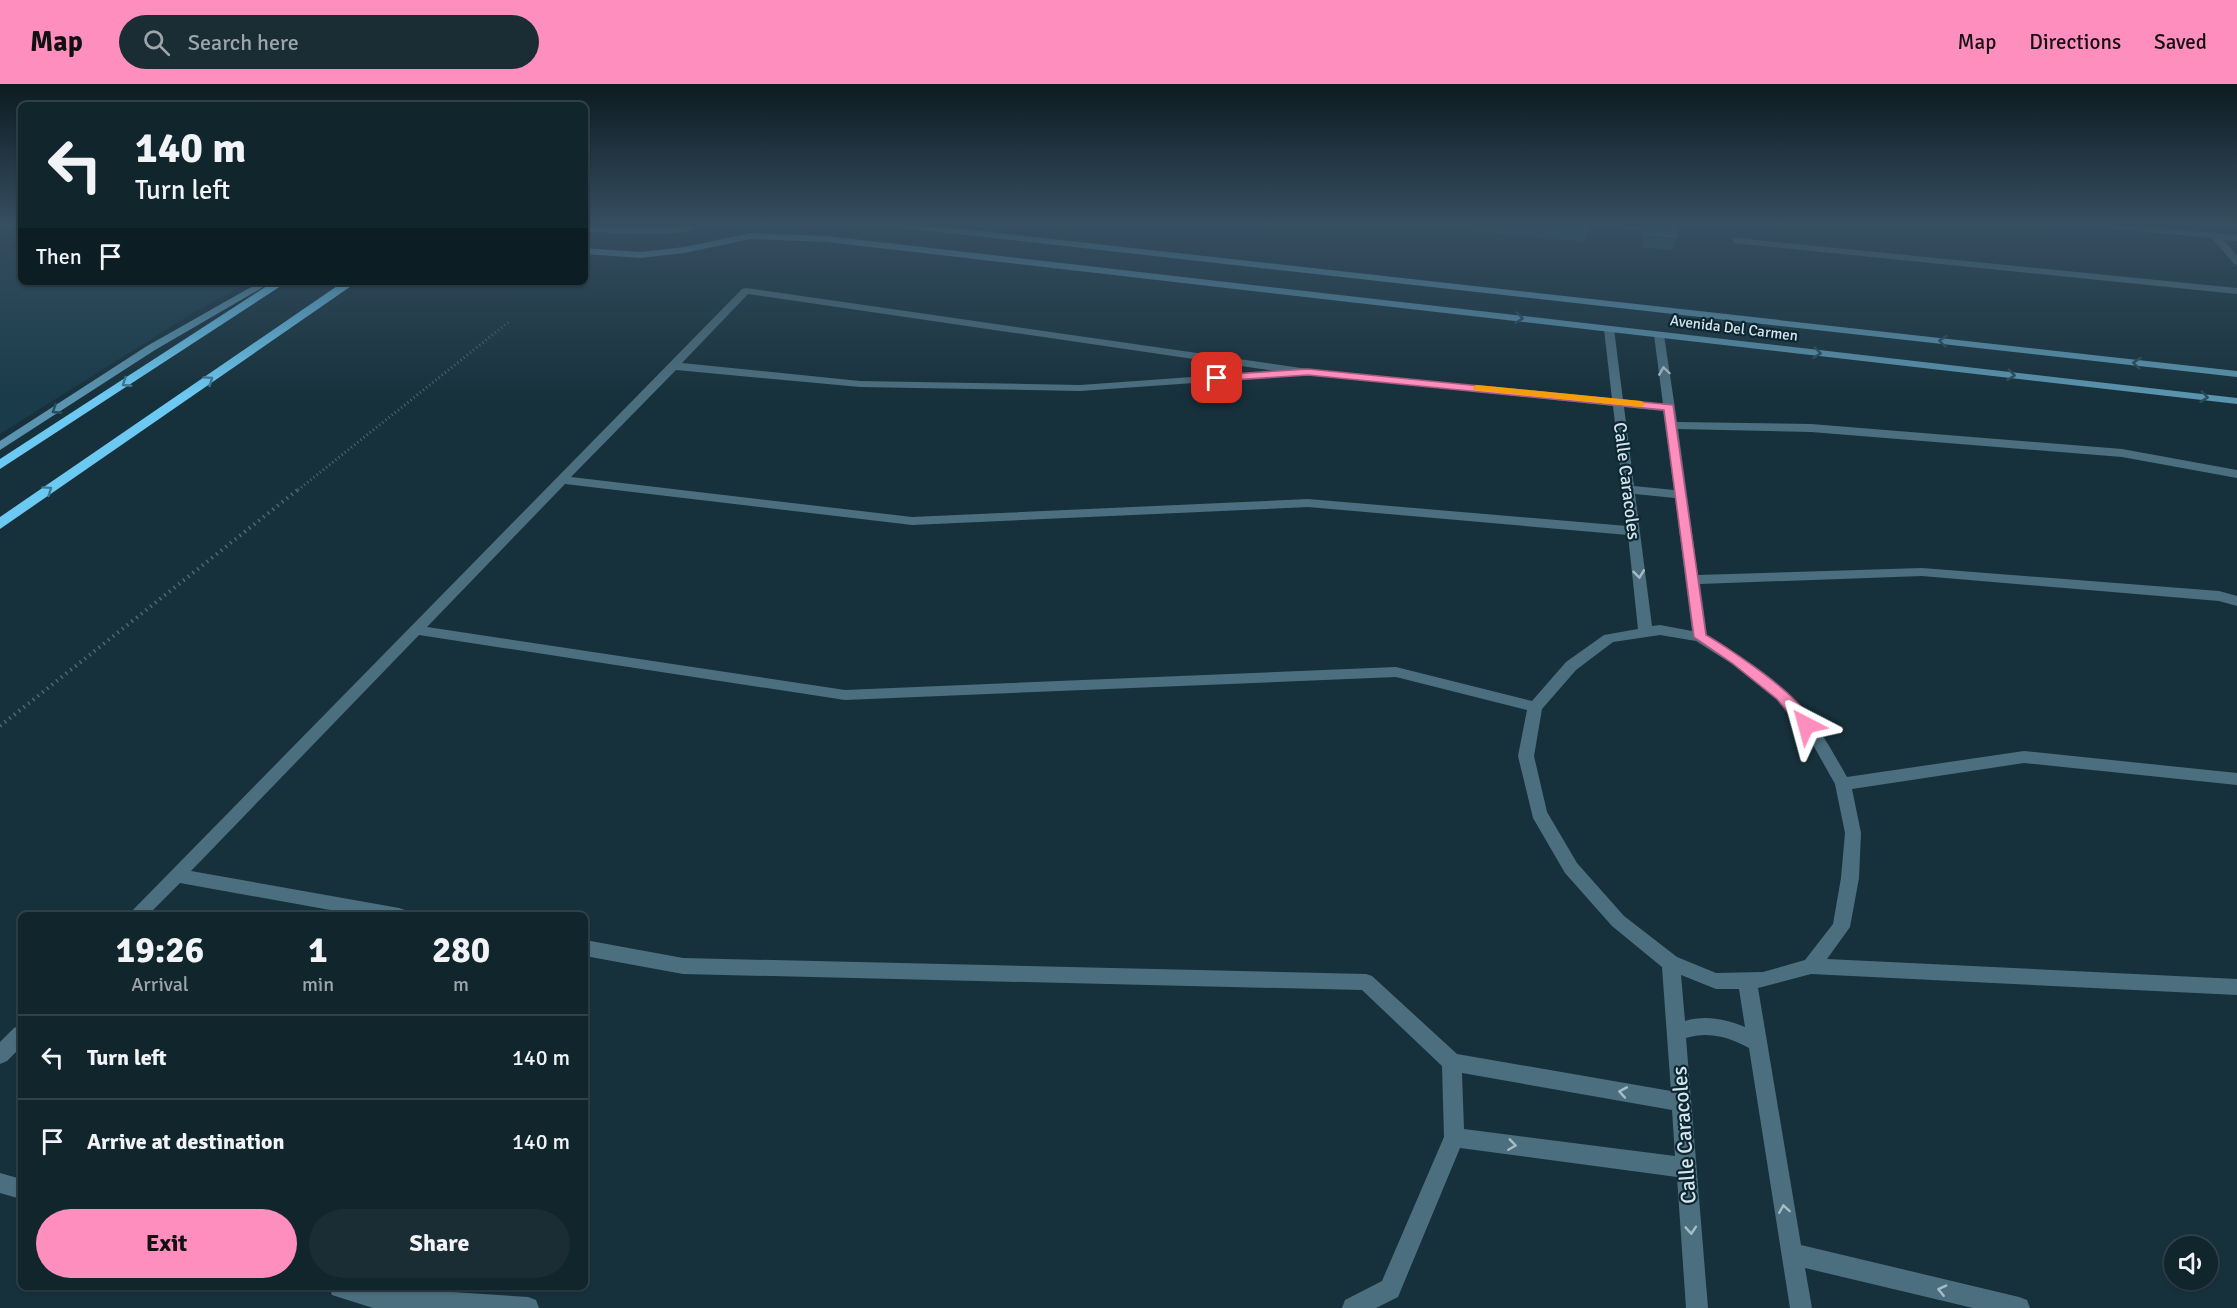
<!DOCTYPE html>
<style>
:root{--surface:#11252d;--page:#1a2d35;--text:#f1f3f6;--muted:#9ca5aa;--line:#304249;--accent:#fe8ebe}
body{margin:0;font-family:Signika,sans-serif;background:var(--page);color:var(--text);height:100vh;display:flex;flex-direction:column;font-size:22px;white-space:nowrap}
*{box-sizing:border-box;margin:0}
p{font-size:20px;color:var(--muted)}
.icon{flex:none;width:33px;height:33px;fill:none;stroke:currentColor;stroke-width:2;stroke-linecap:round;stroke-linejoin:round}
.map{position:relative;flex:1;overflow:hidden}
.side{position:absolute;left:18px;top:828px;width:570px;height:378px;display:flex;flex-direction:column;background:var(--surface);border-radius:9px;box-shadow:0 2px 4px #0004,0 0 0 2px var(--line)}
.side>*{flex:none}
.top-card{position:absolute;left:18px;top:18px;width:570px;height:183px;border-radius:9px;box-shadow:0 2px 4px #0004,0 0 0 2px var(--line);background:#11252d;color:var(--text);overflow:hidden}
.fabs{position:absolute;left:2164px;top:1152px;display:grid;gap:12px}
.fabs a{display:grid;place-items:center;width:54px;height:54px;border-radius:50%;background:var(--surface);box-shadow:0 2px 4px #0004,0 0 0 2px var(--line);font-size:30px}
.pin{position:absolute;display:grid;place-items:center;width:51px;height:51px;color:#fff;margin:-26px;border-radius:12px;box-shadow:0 3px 9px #0006}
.me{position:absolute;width:66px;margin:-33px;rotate:321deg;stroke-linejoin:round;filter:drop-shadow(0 0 4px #0008)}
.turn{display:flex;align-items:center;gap:21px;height:126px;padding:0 18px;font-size:27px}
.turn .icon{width:78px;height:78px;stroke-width:2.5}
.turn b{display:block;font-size:42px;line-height:51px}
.then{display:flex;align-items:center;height:57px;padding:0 18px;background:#0003;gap:12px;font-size:22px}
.eta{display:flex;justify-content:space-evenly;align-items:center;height:102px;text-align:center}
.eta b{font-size:36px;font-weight:700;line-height:42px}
.primary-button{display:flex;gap:12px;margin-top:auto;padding:12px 18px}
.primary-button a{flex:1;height:69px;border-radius:36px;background:var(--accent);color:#111;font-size:24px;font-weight:700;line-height:69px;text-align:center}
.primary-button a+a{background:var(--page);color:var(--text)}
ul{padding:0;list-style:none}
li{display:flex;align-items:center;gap:18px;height:84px;padding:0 18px;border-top:2px solid var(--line)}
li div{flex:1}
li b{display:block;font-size:22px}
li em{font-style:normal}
header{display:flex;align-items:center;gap:36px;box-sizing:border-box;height:84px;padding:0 30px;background:var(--accent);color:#111}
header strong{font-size:28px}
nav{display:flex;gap:33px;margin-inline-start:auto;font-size:21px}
.search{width:420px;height:54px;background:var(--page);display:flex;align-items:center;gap:15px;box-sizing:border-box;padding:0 21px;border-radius:33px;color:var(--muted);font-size:22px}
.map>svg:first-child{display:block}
.built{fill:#193b4a}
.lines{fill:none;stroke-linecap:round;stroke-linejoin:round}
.path-far1{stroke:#516771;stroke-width:3;stroke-dasharray:1 3;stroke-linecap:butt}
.path{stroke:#516771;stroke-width:4;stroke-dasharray:1.5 4.5;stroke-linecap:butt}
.street{fill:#4c6f7f;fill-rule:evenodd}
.secondary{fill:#5a94ae;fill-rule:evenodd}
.highway{fill:#6cc9f2;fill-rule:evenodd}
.wall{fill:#235468}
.building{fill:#376476;stroke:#507889;stroke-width:1.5}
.oneway{stroke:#284d5d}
.oneway2{stroke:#a6bcc6}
.oneway3{stroke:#3c7892}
.route{fill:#fe8ebe;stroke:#a55c7c;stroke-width:1.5}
.slow{fill:#f59e0b}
.labels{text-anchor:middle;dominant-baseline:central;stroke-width:4.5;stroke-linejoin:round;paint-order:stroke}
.far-street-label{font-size:15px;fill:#d6e5ed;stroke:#0d2732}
.street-label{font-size:18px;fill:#d6e5ed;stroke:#0d2732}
.near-street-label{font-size:21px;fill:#d6e5ed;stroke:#0d2732}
</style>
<header>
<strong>Map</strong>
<div class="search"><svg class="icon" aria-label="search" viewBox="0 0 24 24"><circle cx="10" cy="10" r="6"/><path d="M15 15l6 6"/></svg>Search here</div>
<nav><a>Map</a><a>Directions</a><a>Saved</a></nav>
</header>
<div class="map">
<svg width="2237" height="1224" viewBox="0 0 2237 1224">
<rect width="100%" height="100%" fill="#17313c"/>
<path class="built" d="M21 165V198H250L191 230 0 350V175Z"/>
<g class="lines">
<path class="path-far1" d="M298 406 510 237"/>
<path class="path" d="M0 642 300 404"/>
<g class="street">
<path d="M1610 141H1641L1650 144C1642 149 1618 146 1610 141Z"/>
<path d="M2097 141H2129L2237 151V157L2223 156 2237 172V181L2234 180 2212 154 2102 144Z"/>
<path d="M1736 154 2237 204V210L1733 159V155Z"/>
<path d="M746 204 1308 285 1612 315 1604 245 1609 242 1614 245 1623 316 1663 320 1654 251 1659 248 1664 251 1677 338 1811 340 2122 365 2237 386V394L2122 373 1811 348 1678 345 1698 491 1922 484 2219 507 2237 512V522L2219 517 1922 492 1700 500 1707 551C1734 568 1762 585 1786 607 1812 630 1830 663 1847 693L2024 667 2237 689V701L2024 679 1852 705 1861 749 1859 794 1850 843 1827 875 2237 895V911L1811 890 1758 904 1801 1161 2019 1213 2027 1216 2030 1224H1973L1805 1184 1812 1224H1790L1749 964C1729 953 1708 947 1686 954L1708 1224H1686L1677 1093 1460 1064 1398 1213 1376 1224H1342L1345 1216 1382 1197 1444 1053 1442 982 1362 906 683 890 585 872V856L683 874 1366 890 1372 892 1457 970 1671 1007 1662 883 1612 842 1565 789 1533 734 1518 672 1527 626 1396 593 845 616 419 551 191 787 399 824 405 826 408 831H358L180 799 148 831H128L742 205ZM748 210 1276 287 1080 301 860 297 682 279ZM676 286 860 303 1080 307 1278 293 1284 290 1282 288 1613 322 1627 442 1308 415 912 433 571 393ZM1624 323 1663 327 1674 406 1634 402ZM565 400 912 441 1308 423 1628 451 1638 545 1604 551 1566 578 1532 617 1396 583 845 606 427 543ZM1635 410 1675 414 1692 547 1660 541 1652 542ZM1660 551 1696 557 1732 580 1777 616 1812 659 1835 700 1845 749 1841 794 1833 840 1805 876 1763 888 1716 889 1677 873 1624 832 1577 779 1547 728 1534 672 1542 625 1576 586 1613 558ZM1681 891 1716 905H1739L1745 943C1725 935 1706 931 1685 937ZM1462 989 1672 1026 1675 1072 1464 1045Z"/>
<path d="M21 941V963L7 977 0 980V958L14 944Z"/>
<path d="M0 1089 21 1095V1115L0 1109Z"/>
<path d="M329 1203H377L528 1213 536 1216 539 1224H373L332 1211Z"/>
</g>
<g class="secondary">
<path d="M585 141 642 144 703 141C683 155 611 149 585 147Z"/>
<path d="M898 141H926L2237 287V293L903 144Z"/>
<path d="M751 149 827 152 2237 314V320L827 158 751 155 684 169 640 174 585 170V164L640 168 684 163Z"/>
<path d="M260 198H272L155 266 0 366V357L147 262Z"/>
</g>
<g class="highway">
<path d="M273 198H287L0 385V375Z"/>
<path d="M343 198H357L0 445V433Z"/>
</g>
</g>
<g class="wall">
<path d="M1478 141H1588L1589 144 1585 158 1477 148Z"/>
<path d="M1643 141H1674L1677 153 1672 166 1644 164 1641 149Z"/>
</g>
<g class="building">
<path d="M1550 141H1588L1589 144Z"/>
<path d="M1646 141H1674L1677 153 1648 150Z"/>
</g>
<defs><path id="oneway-chevron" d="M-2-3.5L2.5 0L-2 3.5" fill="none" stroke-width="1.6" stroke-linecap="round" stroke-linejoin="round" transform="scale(1.5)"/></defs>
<g class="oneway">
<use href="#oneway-chevron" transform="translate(1519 234) rotate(7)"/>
<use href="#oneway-chevron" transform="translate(1943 257) rotate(-174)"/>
<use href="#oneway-chevron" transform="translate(1817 269) rotate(7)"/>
<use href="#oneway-chevron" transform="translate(2137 279) rotate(-174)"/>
<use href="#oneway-chevron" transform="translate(2011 291) rotate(7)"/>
<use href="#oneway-chevron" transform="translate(2204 313) rotate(7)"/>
<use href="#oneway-chevron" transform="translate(56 326) rotate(147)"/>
</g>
<g class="oneway2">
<use href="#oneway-chevron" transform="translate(1664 287) rotate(-98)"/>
<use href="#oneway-chevron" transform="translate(1639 490) rotate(83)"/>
<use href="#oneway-chevron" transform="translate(1623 1008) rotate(-170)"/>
<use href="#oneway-chevron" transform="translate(1512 1061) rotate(8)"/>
<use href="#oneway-chevron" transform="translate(1784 1125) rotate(-99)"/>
<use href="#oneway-chevron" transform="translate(1691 1146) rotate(86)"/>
<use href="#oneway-chevron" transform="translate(1942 1206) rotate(-167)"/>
</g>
<g class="oneway3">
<use href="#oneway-chevron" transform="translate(209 296) rotate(-35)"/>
<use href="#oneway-chevron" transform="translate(126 299) rotate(147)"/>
<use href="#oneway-chevron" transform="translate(48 406) rotate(-35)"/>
</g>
<linearGradient id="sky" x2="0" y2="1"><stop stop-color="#0d1b21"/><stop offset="0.45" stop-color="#364e61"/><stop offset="1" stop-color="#364e61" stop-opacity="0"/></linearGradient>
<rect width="2237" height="312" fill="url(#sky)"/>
<path class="route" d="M1308 285 1673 321 1706 551C1724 561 1820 623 1810 644H1801L1777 615 1732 579 1694 553 1664 326 1308 291 1217 297 1212 294 1217 291Z"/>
<path class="slow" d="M1477 301 1641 317 1646 320 1641 323 1473 306V302Z"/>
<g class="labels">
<g class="far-street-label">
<text transform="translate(1734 244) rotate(7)">Avenida Del Carmen</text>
</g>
<g class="street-label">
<text transform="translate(1627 397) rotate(83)">Calle Caracoles</text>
</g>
<g class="near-street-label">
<text transform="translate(1684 1051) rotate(-94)">Calle Caracoles</text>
</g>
</g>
</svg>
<div class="fabs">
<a><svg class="icon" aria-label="sound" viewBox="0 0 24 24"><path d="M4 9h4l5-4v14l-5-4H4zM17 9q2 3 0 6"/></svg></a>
</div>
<div class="pin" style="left:1217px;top:294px;background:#d93025"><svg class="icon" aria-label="arrive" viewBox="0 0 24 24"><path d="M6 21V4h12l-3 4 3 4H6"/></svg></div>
<svg class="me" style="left:1806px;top:641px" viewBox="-20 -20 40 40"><path d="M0-17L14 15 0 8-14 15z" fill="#fe8ebe" stroke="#fff" stroke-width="4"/></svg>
<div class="top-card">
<div class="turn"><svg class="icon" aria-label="left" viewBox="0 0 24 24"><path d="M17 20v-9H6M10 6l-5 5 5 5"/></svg><div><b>140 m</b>Turn left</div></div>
<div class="then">Then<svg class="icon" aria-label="arrive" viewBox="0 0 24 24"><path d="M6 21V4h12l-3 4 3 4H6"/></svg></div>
</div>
<section class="side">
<div class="eta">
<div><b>19:26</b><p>Arrival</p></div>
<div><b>1</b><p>min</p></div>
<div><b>280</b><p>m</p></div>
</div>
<ul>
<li><svg class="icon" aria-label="left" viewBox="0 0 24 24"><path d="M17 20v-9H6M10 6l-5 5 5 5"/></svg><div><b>Turn left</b></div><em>140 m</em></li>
<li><svg class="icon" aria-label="arrive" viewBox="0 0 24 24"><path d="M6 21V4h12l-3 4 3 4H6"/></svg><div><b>Arrive at destination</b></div><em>140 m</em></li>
</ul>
<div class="primary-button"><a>Exit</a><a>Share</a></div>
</section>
</div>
